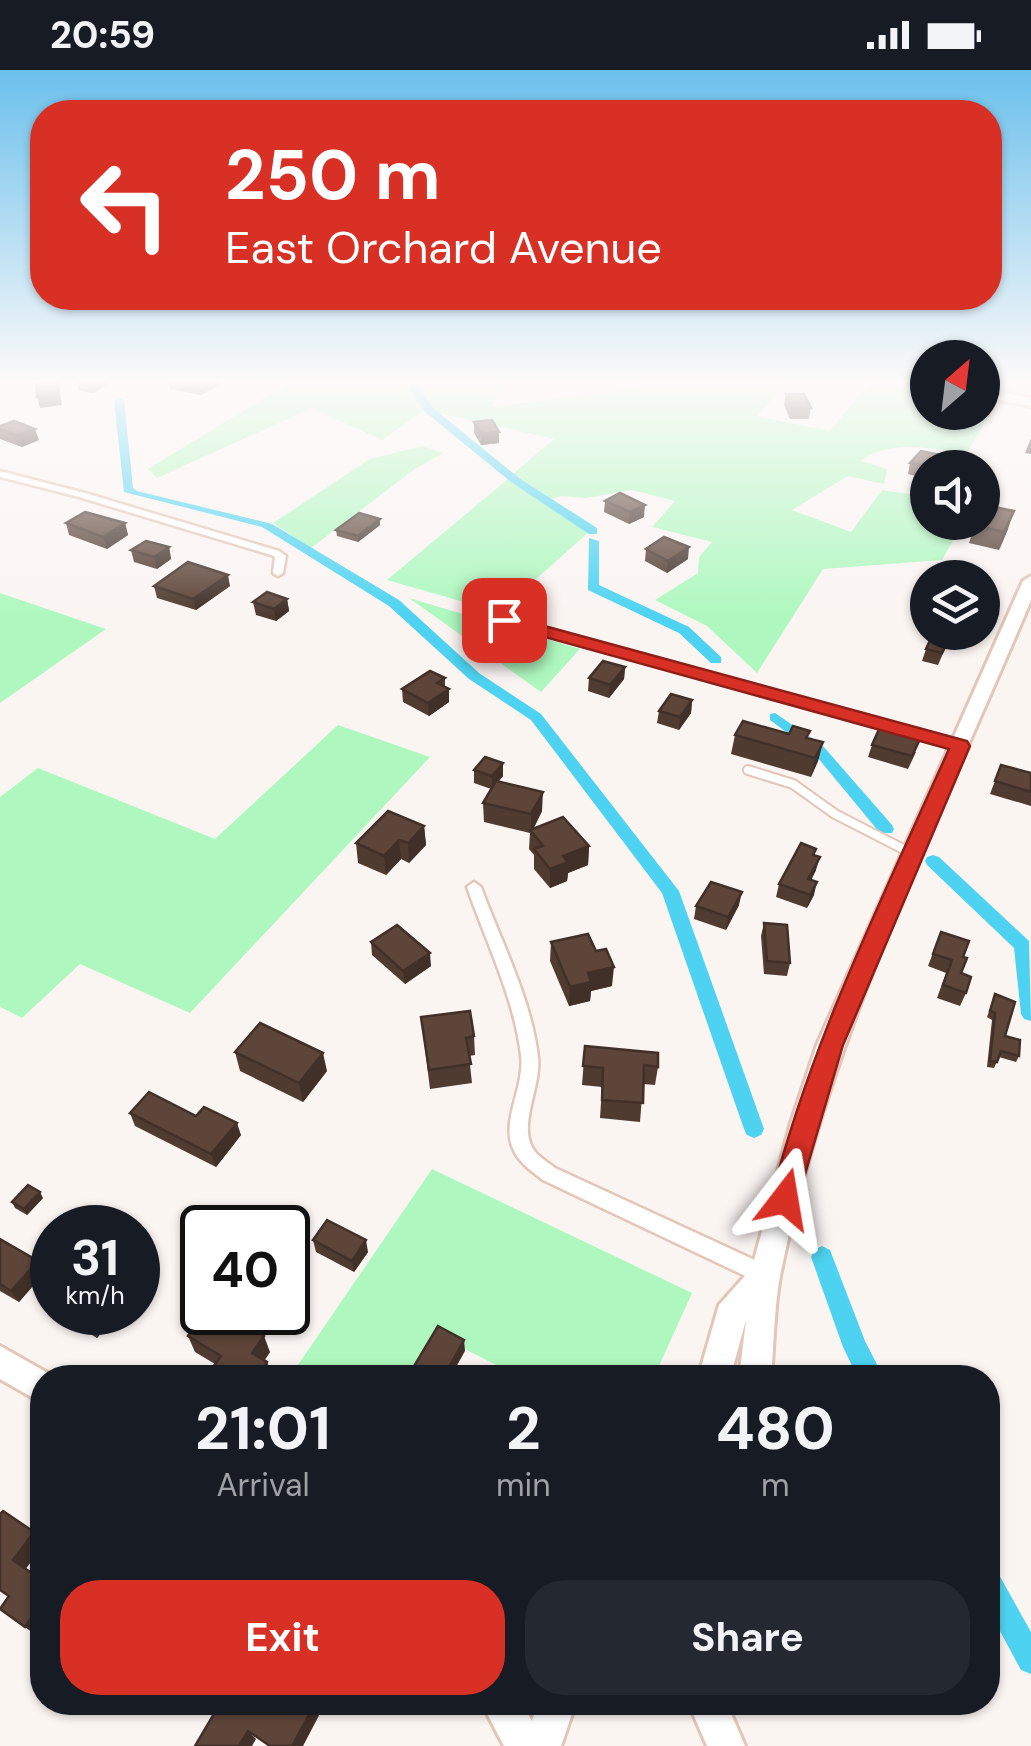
<!DOCTYPE html>
<style>
:root{--surface:#171b24;--page:#242831;--text:#f1f3f6;--muted:#9ea1a6;--accent:#d93025}
body{margin:0;font-family:"DM Sans",sans-serif;background:var(--page);color:var(--text);height:100vh;display:flex;flex-direction:column;font-size:38px;white-space:nowrap}
*{box-sizing:border-box;margin:0}
p{font-size:32px;color:var(--muted)}
.icon{flex:none;width:55px;height:55px;fill:none;stroke:currentColor;stroke-width:2;stroke-linecap:round;stroke-linejoin:round}
.map{position:relative;flex:1;overflow:hidden}
.details{position:absolute;left:30px;top:1295px;width:970px;height:350px;display:flex;flex-direction:column;background:var(--surface);border-radius:40px;box-shadow:0 2px 8px #0004}
.details>*{flex:none}
.top-card{position:absolute;left:30px;top:30px;width:972px;height:210px;border-radius:40px;box-shadow:0 2px 8px #0004;background:#d93025;color:#fff;overflow:hidden}
.needle{width:65px;rotate:28deg}
.tools{position:absolute;left:910px;top:270px;display:grid;gap:20px}
.tools a{display:grid;place-items:center;width:90px;height:90px;border-radius:50%;background:var(--surface);box-shadow:0 2px 8px #0004;font-size:50px}
.speed{position:absolute;left:30px;top:1135px;display:flex;gap:20px;font-size:50px;font-weight:700;text-align:center}
.speed>*{display:grid;place-content:center;width:130px;height:130px;border-radius:50%;background:var(--surface);box-shadow:0 2px 8px #0004;line-height:1}
.speed small{font-size:25px;font-weight:400}
.speed .limit{border:5px solid #111;border-radius:15px;background:#fff;color:#111}
.pin{position:absolute;display:grid;place-items:center;width:85px;height:85px;color:#fff;margin:-42px;border-radius:20px;box-shadow:0 5px 15px #0006}
.me{position:absolute;width:110px;margin:-55px;rotate:14deg;stroke-linejoin:round;filter:drop-shadow(0 0 8px #0008)}
.turn{display:flex;align-items:center;gap:35px;height:210px;padding:0 30px;font-size:45px}
.turn .icon{width:130px;height:130px;stroke-width:2.5}
.turn b{display:block;font-size:70px;line-height:85px}
.eta{display:flex;justify-content:space-evenly;align-items:center;height:170px;text-align:center}
.eta b{font-size:60px;font-weight:700;line-height:70px}
.action{display:flex;gap:20px;margin-top:auto;padding:20px 30px}
.action a{flex:1;height:115px;border-radius:40px;background:var(--accent);color:#fff;font-size:40px;font-weight:700;line-height:115px;text-align:center}
.action a+a{background:var(--page);color:var(--text)}
.status{display:flex;justify-content:space-between;align-items:center;height:70px;padding:0 50px;background:var(--surface);direction:ltr}
.status svg{height:28px;fill:currentColor}
.map>svg:first-child{display:block}
.green{fill:#aef8bf}
.lines{fill:none;stroke-linecap:round;stroke-linejoin:round}
.canal{fill:#4dd3f1;fill-rule:evenodd}
.lane-casing{stroke:#e3c6b8;stroke-width:12}
.street-casing{stroke:#e3c6b8;stroke-width:5}
.secondary-casing{stroke:#e3c6b8;stroke-width:6}
.lane{stroke:#fff;stroke-width:8}
.street{fill:#fff;fill-rule:evenodd}
.secondary{fill:#fff;fill-rule:evenodd}
.wall{fill:#503b31}
.shaded-wall{fill:#413028}
.building{fill:#5d4539;stroke:#413028;stroke-width:2.5}
.route{fill:#d93025;stroke:#8d1f18;stroke-width:2.5}
</style>
<div class="status"><b>20:59</b><svg viewBox="0 0 49 12"><path d="M0 12V9h3v3zM5 12V6h3v6zM10 12V3h3v9zM15 12V0h3v12zM26 1h20v11H26zM47 4h2v5h-2z"/></svg></div>
<div class="map">
<svg width="1031" height="1676" viewBox="0 0 1031 1676">
<rect width="100%" height="100%" fill="#fbf5f2"/>
<g class="green">
<path d="M291 312H501L493 337 636 319 644 312H788L757 346 830 361 870 312 927 318 928 342H982L983 328 997 331 966 385C934 378 889 369 861 391L887 399 884 414 848 406 792 440 851 462 882 420 927 427 928 452 963 453 942 490 823 499 757 603 707 556 655 530 698 503 699 487 712 472 652 457 675 431 632 420 586 428 562 426 552 429 513 404 554 369 425 340 382 370 312 338 157 408 148 399Z"/>
<path d="M422 376 443 383 415 399 311 478 273 453 370 389Z"/>
<path d="M509 408 590 461 499 542 387 510Z"/>
<path d="M0 523 106 559 0 633Z"/>
<path d="M409 528 580 579 541 622Z"/>
<path d="M338 655 430 687 190 943 80 894 22 948 0 937V727L38 698 215 769Z"/>
<path d="M432 1099 692 1223 654 1307H520L443 1268 419 1307 289 1308Z"/>
</g>
<g class="lines">
<g class="canal">
<path d="M406 312H416L432 337 519 408 597 458V464H589L511 412 424 341Z"/>
<path d="M119 327 124 330 133 418 137 421 272 454 399 530 479 603 541 644 679 821 764 1059 761 1065 754 1068 747 1065 744 1059 662 823 531 650 469 609 389 536 262 457 124 422 114 330Z"/>
<path d="M589 468 599 471V515L689 557 721 587V593H711L679 563 588 520Z"/>
<path d="M775 643 823 676 892 755 894 759 892 763H880L813 682 770 650V644Z"/>
<path d="M933 785 939 787 1029 871 1031 951 1024 949 1021 944 1014 878 927 795 925 791 927 787Z"/>
<path d="M822 1176 830 1180 865 1271 884 1308H858L843 1277 811 1187 814 1180Z"/>
<path d="M988 1499 998 1503 1031 1562V1604L1021 1600 988 1539Z"/>
</g>
<g class="lane-casing">
<path id="lane" d="M748 700 793 714 835 744 909 782"/>
</g>
<g class="street-casing">
<g id="street">
<path d="M0 401 85 423 279 481 286 486 283 503 278 506 273 503 275 487 271 485 79 427 0 407Z"/>
<path d="M504 547 965 673 966 676 960 680 955 679 500 552 498 550Z"/>
<path d="M474 812 481 817C501 872 531 928 538 987 542 1018 514 1060 537 1084 542 1089 550 1094 555 1098L772 1198 775 1205 772 1212 765 1214 758 1212 543 1110C530 1100 517 1091 512 1076 502 1049 525 1016 521 985 514 927 486 872 467 817Z"/>
</g>
</g>
<g class="secondary-casing">
<g id="secondary">
<path d="M918 312H928V316L920 315Z"/>
<path d="M982 319 1031 328V336L982 327Z"/>
<path d="M1031 506V530C938 750 829 966 781 1201 774 1235 774 1273 771 1308H739L746 1250 730 1308H698L719 1235 752 1198 790 1056 817 975 1023 511Z"/>
<path d="M0 1276 53 1306 42 1308V1333L0 1309Z"/>
<path d="M481 1632H521L532 1651 538 1632H576L561 1676H504Z"/>
<path d="M688 1632H726L745 1676H707Z"/>
</g>
</g>
<use href="#lane" class="lane"/>
<use href="#street" class="street"/>
<use href="#secondary" class="secondary"/>
</g>
<g class="wall">
<path d="M76 312H110L94 323 79 321Z"/>
<path d="M173 312H222V313L201 325 170 319 169 314Z"/>
<path d="M786 324 811 338 809 349H790L784 335Z"/>
<path d="M474 352 499 362V373L481 375 474 363Z"/>
<path d="M0 356 39 370 22 377 0 369Z"/>
<path d="M1031 368V384L1025 383Z"/>
<path d="M936 384 933 396 923 408 908 404 910 393Z"/>
<path d="M605 431 644 447 629 454 604 442Z"/>
<path d="M380 449V455L358 472 337 466 336 460Z"/>
<path d="M976 452 1008 459 999 480 969 473Z"/>
<path d="M66 453H125L128 465 107 479 69 465Z"/>
<path d="M169 477 171 489 157 499 134 492 131 480Z"/>
<path d="M646 479 688 489 667 503 645 491Z"/>
<path d="M154 516H230L196 540 157 528Z"/>
<path d="M287 529 289 541 276 551 256 545 253 532Z"/>
<path d="M952 563 938 595 922 591 926 579Z"/>
<path d="M625 597 624 609 609 628 588 621 589 608Z"/>
<path d="M445 608V618L449 619V632L429 646 403 632 402 619Z"/>
<path d="M692 630 691 643 679 660 657 653 659 641Z"/>
<path d="M735 665 808 668 823 672 818 691 811 707 731 684Z"/>
<path d="M872 675 916 682 908 699 868 687Z"/>
<path d="M1001 695 1031 703V736L990 724Z"/>
<path d="M474 700 503 706 498 712 542 741 533 759 589 776 588 795 568 803 567 811 550 818 534 799V785L529 779 530 763 484 752 483 733 491 719 474 713Z"/>
<path d="M424 756 426 775 409 793 401 789 386 805 358 793 356 773Z"/>
<path d="M814 785 816 800 811 810 814 825 807 838 776 827 779 814Z"/>
<path d="M739 835 726 860 694 849 696 836Z"/>
<path d="M764 853 790 893 787 906 764 904 761 866Z"/>
<path d="M941 862 963 887 961 903 966 923 960 936 937 928 946 903 928 896Z"/>
<path d="M371 872 431 896 405 914 372 885Z"/>
<path d="M551 872 612 916 591 921 590 931 569 936 550 891Z"/>
<path d="M995 924 1005 966 1019 986 1016 992 999 987 994 998 987 997 992 950 987 947Z"/>
<path d="M421 947 474 966 475 985 469 986 472 1013 430 1019Z"/>
<path d="M585 976 658 997 655 1015 643 1014 640 1052 600 1048 602 1017 582 1015Z"/>
<path d="M235 982 327 1001 303 1032 240 1001Z"/>
<path d="M130 1043 196 1046 241 1065 216 1097 135 1056Z"/>
<path d="M43 1128 27 1145 15 1138 12 1132Z"/>
<path d="M0 1169 45 1202 19 1232 0 1221Z"/>
<path d="M313 1170 368 1182 354 1202 316 1182Z"/>
<path d="M65 1242H118L97 1268 72 1253Z"/>
<path d="M188 1266 270 1282 264 1291 267 1292 273 1308H205L215 1294 195 1282Z"/>
</g>
<g class="shaded-wall">
<path d="M58 312 62 335 40 338 37 327Z"/>
<path d="M91 312H110L94 323Z"/>
<path d="M214 312 222 313 201 325 200 320Z"/>
<path d="M35 359 39 370 22 377 18 366Z"/>
<path d="M499 362V373L481 375V364Z"/>
<path d="M936 384 933 396 928 398V402L923 408 926 396Z"/>
<path d="M645 435 644 447 629 454 630 442Z"/>
<path d="M1014 441 1008 459 999 480 1004 462Z"/>
<path d="M380 449V455L358 472V466Z"/>
<path d="M125 453 128 465 107 479 103 467Z"/>
<path d="M169 477 171 489 157 499 154 487Z"/>
<path d="M689 477 688 489 667 503 668 491Z"/>
<path d="M228 505 230 516 196 540 193 529Z"/>
<path d="M287 529 289 541 276 551 274 539Z"/>
<path d="M625 597 624 609 609 628 610 615Z"/>
<path d="M449 619V632L429 646 428 633Z"/>
<path d="M692 630 691 643 679 660 680 647Z"/>
<path d="M823 672 818 691 811 707 815 688Z"/>
<path d="M503 693V706L492 719V706Z"/>
<path d="M543 722 542 741 531 764V744Z"/>
<path d="M424 756 426 775 409 793 408 773Z"/>
<path d="M399 770 401 789 386 805 384 786Z"/>
<path d="M589 776 588 795 568 803 567 811 550 818V799L563 786Z"/>
<path d="M820 787 816 800 805 822 808 809Z"/>
<path d="M817 812 814 825 807 838 810 825Z"/>
<path d="M742 822 739 835 726 860 728 847Z"/>
<path d="M430 883 431 896 405 914 403 901Z"/>
<path d="M614 897 612 916 591 921 590 931 569 936 570 917 588 903Z"/>
<path d="M323 983 327 1001 303 1032 299 1013Z"/>
<path d="M237 1053 241 1065 216 1097 211 1084Z"/>
<path d="M40 1122 43 1128 27 1145 24 1139Z"/>
<path d="M366 1170 368 1182 354 1202 352 1191Z"/>
<path d="M38 1191 45 1202 19 1232 11 1221Z"/>
<path d="M103 1242H118L97 1268 91 1258Z"/>
<path d="M264 1266 270 1282 258 1299 252 1283Z"/>
<path d="M464 1270 465 1281 450 1308H443Z"/>
<path d="M267 1292 273 1308H257Z"/>
<path d="M34 1462 42 1471V1477L25 1500 13 1490Z"/>
<path d="M42 1532V1558L37 1566 25 1557Z"/>
<path d="M316 1632H326L303 1676H292Z"/>
<path d="M248 1661 256 1669 252 1676H239Z"/>
</g>
<g class="building">
<path d="M58 312 59 324 37 327 36 314Z"/>
<path d="M173 312H214L200 320 169 314Z"/>
<path d="M786 324H804L811 338H792Z"/>
<path d="M492 350 499 362 481 364 474 352Z"/>
<path d="M14 351 35 359 18 366 0 359V356Z"/>
<path d="M921 381 936 384 926 396 910 393Z"/>
<path d="M620 423 645 435 630 442 605 431Z"/>
<path d="M985 435 1014 441 1004 462 974 455 976 452H982V439Z"/>
<path d="M85 442 125 453 103 467 66 453Z"/>
<path d="M359 443 380 449 358 466 336 460Z"/>
<path d="M664 467 689 477 668 491 646 479Z"/>
<path d="M146 471 169 477 154 487 131 480Z"/>
<path d="M188 492 228 505 193 529 154 516Z"/>
<path d="M957 501 979 506 978 508H954Z"/>
<path d="M267 522 287 529 274 539 253 532Z"/>
<path d="M934 562 952 563 942 583 926 579Z"/>
<path d="M603 591 625 597 610 615 589 608Z"/>
<path d="M430 601 445 608 437 613 449 619 428 633 402 619Z"/>
<path d="M671 624 692 630 680 647 659 641Z"/>
<path d="M743 651 789 664 793 656 810 661 806 668 823 672 815 688 735 665Z"/>
<path d="M880 657 920 669 912 686 872 675Z"/>
<path d="M485 687 503 693 492 706 474 700Z"/>
<path d="M1001 695 1031 703V722L995 711Z"/>
<path d="M496 711 543 722 531 744 483 733Z"/>
<path d="M388 741 424 756 408 773 399 770 384 786 356 773Z"/>
<path d="M563 747 589 776 563 786 568 792 550 799 534 779 543 776 530 760Z"/>
<path d="M801 773 816 779 813 785 820 787 808 809 817 812 810 825 779 814Z"/>
<path d="M711 812 742 822 728 847 696 836Z"/>
<path d="M764 853 787 855 790 893 767 891Z"/>
<path d="M397 855 430 883 403 901 371 872Z"/>
<path d="M941 862 969 871 963 887 967 888 961 903 971 907 966 923 943 915 952 890 933 884Z"/>
<path d="M588 864 596 881 606 879 614 897 588 903 591 912 570 917 551 872Z"/>
<path d="M995 924 1015 932 1005 966 1020 970 1019 986 1001 981 997 992 990 991 995 943 990 941Z"/>
<path d="M470 941 474 966 466 968 471 994 429 1000 421 947Z"/>
<path d="M260 953 323 983 299 1013 235 982Z"/>
<path d="M585 976 658 983V997L644 995 643 1033 602 1030 603 998 583 996Z"/>
<path d="M149 1022 196 1046 204 1037 237 1053 211 1084 130 1043Z"/>
<path d="M28 1115 40 1122 24 1139 12 1132Z"/>
<path d="M327 1150 366 1170 352 1191 313 1170Z"/>
<path d="M0 1169 38 1191 11 1221 0 1214Z"/>
<path d="M65 1242H103L91 1258Z"/>
<path d="M205 1242H225L264 1266 252 1283 267 1292 257 1308H205L221 1286 188 1266Z"/>
<path d="M438 1256 464 1270 443 1308H407Z"/>
<path d="M3 1441 34 1462 13 1490 40 1509 42 1506V1532L25 1557 0 1539 9 1526 0 1520V1444Z"/>
<path d="M221 1632H316L292 1676H270L248 1661 239 1676H195Z"/>
</g>
<linearGradient id="sky" x2="0" y2="1"><stop stop-color="#6ac0ec"/><stop offset="0.57" stop-color="#fdfaf9"/><stop offset="1" stop-color="#fdfaf9" stop-opacity="0"/></linearGradient>
<rect width="1031" height="546" fill="url(#sky)"/>
<path class="route" d="M504 545 967 671 970 676 843 975 795 1138 785 1142 775 1138 771 1129C811 971 883 827 949 679L498 554V546Z"/>
</svg>
<div class="tools">
<a><svg class="needle" viewBox="-14 -14 28 28"><path d="M0-13l5 13h-10z" fill="#e53935"/><path d="M0 13l5-13h-10z" fill="#9ea1a6"/></svg></a>
<a><svg class="icon" aria-label="sound" viewBox="0 0 24 24"><path d="M4 9h4l5-4v14l-5-4H4zM17 9q2 3 0 6"/></svg></a>
<a><svg class="icon" aria-label="layers" viewBox="0 0 24 24"><path d="M12 4l9 5-9 5-9-5zM3 14l9 5 9-5"/></svg></a>
</div>
<div class="speed"><div>31<small>km/h</small></div><div class="limit">40</div></div>
<div class="pin" style="left:504px;top:550px;background:#d93025"><svg class="icon" aria-label="arrive" viewBox="0 0 24 24"><path d="M6 21V4h12l-3 4 3 4H6"/></svg></div>
<svg class="me" style="left:785px;top:1129px" viewBox="-20 -20 40 40"><path d="M0-17L14 15 0 8-14 15z" fill="#d93025" stroke="#fff" stroke-width="4"/></svg>
<div class="top-card">
<div class="turn"><svg class="icon" aria-label="left" viewBox="0 0 24 24"><path d="M17 20v-9H6M10 6l-5 5 5 5"/></svg><div><b>250 m</b>East Orchard Avenue</div></div>
</div>
<section class="details">
<div class="eta">
<div><b>21:01</b><p>Arrival</p></div>
<div><b>2</b><p>min</p></div>
<div><b>480</b><p>m</p></div>
</div>
<div class="action"><a>Exit</a><a>Share</a></div>
</section>
</div>
